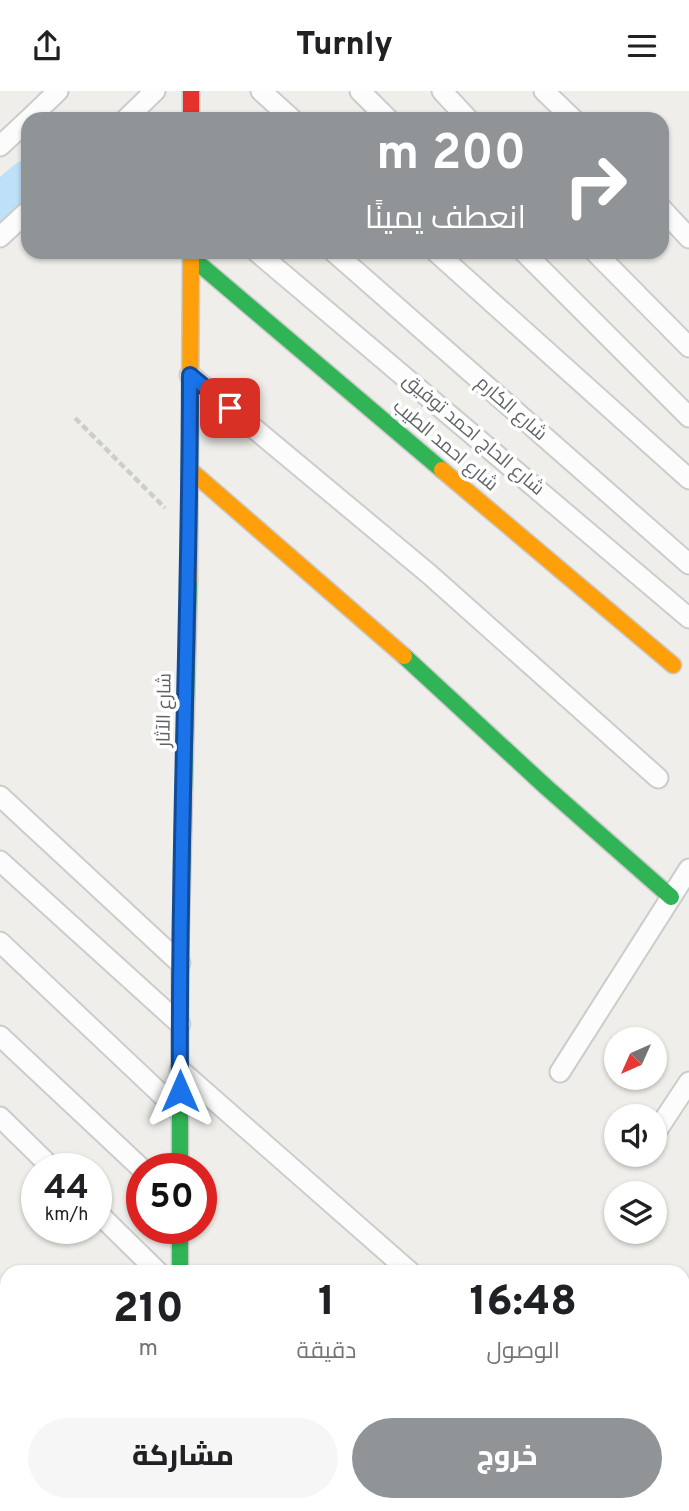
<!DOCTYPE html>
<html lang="ar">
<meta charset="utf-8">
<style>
:root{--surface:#fff;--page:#f6f6f6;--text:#202124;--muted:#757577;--accent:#919496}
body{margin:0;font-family:Overpass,Cairo,sans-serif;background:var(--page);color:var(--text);direction:rtl;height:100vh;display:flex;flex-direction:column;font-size:26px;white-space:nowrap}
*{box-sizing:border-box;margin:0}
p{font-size:23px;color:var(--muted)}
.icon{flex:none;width:38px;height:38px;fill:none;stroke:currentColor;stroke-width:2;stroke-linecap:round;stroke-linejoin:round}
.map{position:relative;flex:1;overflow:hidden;direction:ltr}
.drawer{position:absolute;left:0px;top:1174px;width:690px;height:247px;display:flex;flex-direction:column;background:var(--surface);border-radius:21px 21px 0 0;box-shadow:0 2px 5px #0004;direction:rtl}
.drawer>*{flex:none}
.guide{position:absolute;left:21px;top:21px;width:648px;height:147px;border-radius:21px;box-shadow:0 2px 5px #0004;direction:rtl;background:#919496;color:#fff;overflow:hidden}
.needle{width:46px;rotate:225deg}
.controls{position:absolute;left:604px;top:936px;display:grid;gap:14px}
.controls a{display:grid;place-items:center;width:63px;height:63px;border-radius:50%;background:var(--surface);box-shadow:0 2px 5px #0004;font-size:35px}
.speed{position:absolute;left:21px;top:1062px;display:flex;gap:14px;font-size:35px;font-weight:700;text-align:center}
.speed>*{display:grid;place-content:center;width:91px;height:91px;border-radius:50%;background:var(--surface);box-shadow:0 2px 5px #0004;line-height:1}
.speed small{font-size:18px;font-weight:400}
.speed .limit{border:10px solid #d22;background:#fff;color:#111}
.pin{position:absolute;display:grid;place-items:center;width:60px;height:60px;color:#fff;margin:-30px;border-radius:14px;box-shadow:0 4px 10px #0006}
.me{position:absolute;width:77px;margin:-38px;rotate:0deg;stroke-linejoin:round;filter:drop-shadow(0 0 5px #0008)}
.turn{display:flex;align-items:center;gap:24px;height:147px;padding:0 28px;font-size:32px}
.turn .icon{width:91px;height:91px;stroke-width:2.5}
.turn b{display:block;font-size:49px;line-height:60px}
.eta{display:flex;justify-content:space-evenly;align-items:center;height:119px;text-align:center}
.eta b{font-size:42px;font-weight:800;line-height:49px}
.button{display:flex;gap:14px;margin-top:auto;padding:14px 28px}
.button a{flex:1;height:80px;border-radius:42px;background:var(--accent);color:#fff;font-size:28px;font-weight:800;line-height:80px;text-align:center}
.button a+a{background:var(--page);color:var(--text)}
header{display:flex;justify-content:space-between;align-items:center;height:91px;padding:0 28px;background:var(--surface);font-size:32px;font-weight:800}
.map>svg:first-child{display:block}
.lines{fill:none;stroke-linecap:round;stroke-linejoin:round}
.stream{stroke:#bfe0f9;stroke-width:7}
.river{stroke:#bfe0f9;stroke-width:44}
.street-casing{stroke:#cbcccc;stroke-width:23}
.fast-casing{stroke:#cacacb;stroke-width:19}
.slow-casing{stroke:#cacacb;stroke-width:19}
.jam-casing{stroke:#cacacb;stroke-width:19}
.path{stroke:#cacfcc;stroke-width:4.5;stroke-dasharray:7 3.5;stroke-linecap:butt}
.street{stroke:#fdfcfc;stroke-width:19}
.fast{stroke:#30b455;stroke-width:16}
.slow{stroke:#ff9f0a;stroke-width:16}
.jam{stroke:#e5322d;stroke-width:16}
.route-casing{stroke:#114b97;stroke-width:18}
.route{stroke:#1a73e8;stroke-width:12}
.labels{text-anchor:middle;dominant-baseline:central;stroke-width:7;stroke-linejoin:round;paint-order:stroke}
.street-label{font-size:19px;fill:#5f6368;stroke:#fff}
</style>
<header><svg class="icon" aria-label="menu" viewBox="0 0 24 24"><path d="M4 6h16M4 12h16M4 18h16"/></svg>Turnly<svg class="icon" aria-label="share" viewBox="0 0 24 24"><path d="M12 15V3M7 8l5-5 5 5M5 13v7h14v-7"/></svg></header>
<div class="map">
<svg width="689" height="1420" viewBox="0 0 689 1420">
<rect width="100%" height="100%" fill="#efeeea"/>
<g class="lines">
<path class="stream" d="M0 1281 7 1287"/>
<path class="river" d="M0 115 28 91"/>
<g class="street-casing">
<g id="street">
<path d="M261 0 292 28"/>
<path d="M360 0 388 28"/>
<path d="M442 0 468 28"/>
<path d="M544 0 573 28"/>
<path d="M29 28 58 0"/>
<path d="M126 28 155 0"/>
<path d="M0 55 28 29"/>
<path d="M662 118 689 147"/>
<path d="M0 146 28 120"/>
<path d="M257 161 689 527"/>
<path d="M334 161 689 473"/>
<path d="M436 161 689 388"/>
<path d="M524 161 689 326"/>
<path d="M595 161 689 256"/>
<path d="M190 284 429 483 658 687"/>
<path d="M0 705 180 872"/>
<path d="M0 770 180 933"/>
<path d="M0 851 180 1021"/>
<path d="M0 945 142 1078"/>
<path d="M180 979 410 1181"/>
<path d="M560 981 689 778"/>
<path d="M0 1026 53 1078"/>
<path d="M654 1044 689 991"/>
<path d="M96 1120 158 1181"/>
<path d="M0 1263 7 1269"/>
</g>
</g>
<g class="fast-casing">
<g id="fast">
<path d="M191 166 442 379"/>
<path d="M404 565 546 696 671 806"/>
<path d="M180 1078V872L189 489"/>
<path d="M180 1138V1181"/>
<path d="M181 1414 182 1420"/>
</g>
</g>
<g class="slow-casing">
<g id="slow">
<path d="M190 379 404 565"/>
<path d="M442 379 673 574"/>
<path d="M189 489 191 161"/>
</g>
</g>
<g class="jam-casing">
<path id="jam" d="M191 0V28"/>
</g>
<path class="path" d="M75 327 165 417"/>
<use href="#street" class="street"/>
<use href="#fast" class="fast"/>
<use href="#slow" class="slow"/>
<use href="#jam" class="jam"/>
</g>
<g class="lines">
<g class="route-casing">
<path id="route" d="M180 1000C178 762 190 523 190 284L230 317"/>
</g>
<use href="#route" class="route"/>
</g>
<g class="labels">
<g class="street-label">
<text transform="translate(511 318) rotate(41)">شارع الكارم</text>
<text transform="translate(473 344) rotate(40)">شارع الحاج احمد توفيق</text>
<text transform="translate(445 355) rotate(40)">شارع احمد الطيب</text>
<text transform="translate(165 619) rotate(-89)">شارع الآثار</text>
</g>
</g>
</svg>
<div class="controls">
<a><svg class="needle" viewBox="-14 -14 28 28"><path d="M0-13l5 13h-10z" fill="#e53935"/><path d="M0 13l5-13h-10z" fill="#757577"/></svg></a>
<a><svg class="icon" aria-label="sound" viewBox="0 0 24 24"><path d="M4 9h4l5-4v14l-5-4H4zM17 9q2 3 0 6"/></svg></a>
<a><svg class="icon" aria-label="layers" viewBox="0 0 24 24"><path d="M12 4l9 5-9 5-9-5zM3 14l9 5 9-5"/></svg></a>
</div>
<div class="speed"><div>44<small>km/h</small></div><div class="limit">50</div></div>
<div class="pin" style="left:230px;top:317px;background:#d93025"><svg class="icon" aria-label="arrive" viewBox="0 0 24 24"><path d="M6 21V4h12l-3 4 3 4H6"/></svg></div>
<svg class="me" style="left:180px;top:1000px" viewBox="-20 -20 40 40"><path d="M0-17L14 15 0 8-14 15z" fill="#1a73e8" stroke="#fff" stroke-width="4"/></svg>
<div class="guide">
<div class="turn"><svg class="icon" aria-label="right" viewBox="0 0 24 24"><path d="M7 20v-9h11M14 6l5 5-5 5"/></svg><div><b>200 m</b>انعطف يمينًا</div></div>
</div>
<section class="drawer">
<div class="eta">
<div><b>16:48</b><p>الوصول</p></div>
<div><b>1</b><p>دقيقة</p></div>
<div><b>210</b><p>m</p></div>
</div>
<div class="button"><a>خروج</a><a>مشاركة</a></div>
</section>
</div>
